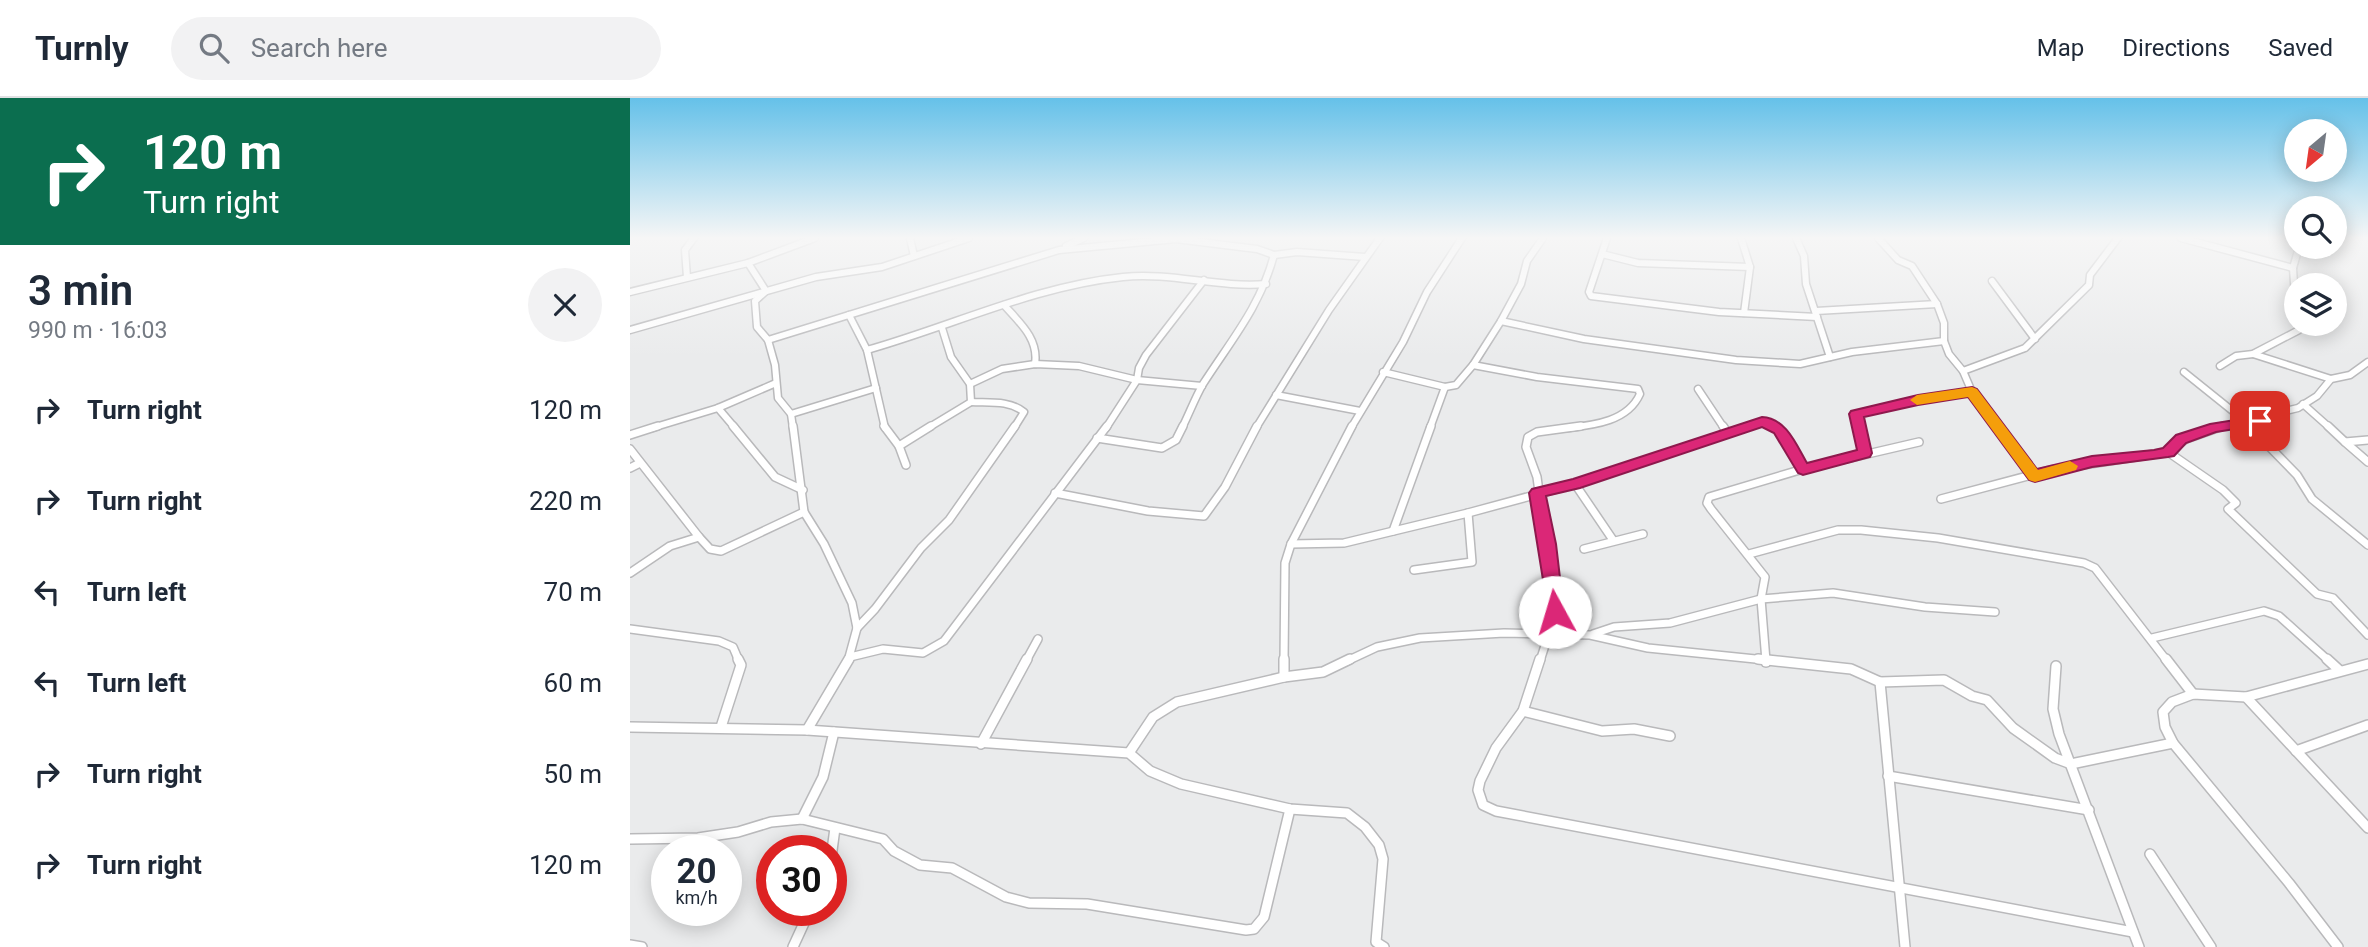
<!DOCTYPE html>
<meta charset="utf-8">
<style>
:root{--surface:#fff;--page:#f2f2f3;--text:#1f2937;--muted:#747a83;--line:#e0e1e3}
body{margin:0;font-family:Roboto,sans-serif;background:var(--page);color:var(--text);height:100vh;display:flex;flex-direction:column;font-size:26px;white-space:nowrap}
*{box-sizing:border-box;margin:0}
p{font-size:23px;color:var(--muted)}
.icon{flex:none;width:38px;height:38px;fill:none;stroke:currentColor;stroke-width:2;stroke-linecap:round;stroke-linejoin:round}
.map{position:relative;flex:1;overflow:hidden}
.details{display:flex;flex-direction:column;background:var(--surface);width:630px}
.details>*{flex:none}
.guide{background:#0b6e4f;color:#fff;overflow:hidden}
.needle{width:46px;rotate:209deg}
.controls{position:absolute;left:1654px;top:21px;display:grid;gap:14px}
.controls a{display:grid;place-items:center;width:63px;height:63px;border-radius:50%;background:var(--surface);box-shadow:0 4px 18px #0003;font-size:35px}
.speed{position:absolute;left:21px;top:737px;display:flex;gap:14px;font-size:35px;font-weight:700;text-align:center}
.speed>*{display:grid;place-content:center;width:91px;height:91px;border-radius:50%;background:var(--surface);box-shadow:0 4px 18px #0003;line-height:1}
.speed small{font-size:18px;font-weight:400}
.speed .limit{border:10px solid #d22;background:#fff;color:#111}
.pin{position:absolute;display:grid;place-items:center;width:60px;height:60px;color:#fff;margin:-30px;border-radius:14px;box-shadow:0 4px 10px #0006}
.me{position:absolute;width:77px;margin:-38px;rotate:354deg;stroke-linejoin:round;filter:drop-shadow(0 0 5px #0008)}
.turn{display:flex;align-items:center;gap:24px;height:147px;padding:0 28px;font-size:32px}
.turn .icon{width:91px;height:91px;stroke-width:2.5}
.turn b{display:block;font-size:49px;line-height:60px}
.round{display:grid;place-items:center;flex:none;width:74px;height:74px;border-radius:37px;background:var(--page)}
.head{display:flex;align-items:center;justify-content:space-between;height:119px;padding:0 28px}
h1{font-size:42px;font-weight:600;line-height:52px}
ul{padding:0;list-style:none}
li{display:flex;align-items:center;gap:21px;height:91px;padding:0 28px}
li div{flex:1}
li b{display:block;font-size:26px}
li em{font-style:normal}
header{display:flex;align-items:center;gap:42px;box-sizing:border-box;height:98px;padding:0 35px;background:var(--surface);border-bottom:2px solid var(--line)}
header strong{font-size:33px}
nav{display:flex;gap:38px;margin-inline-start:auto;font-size:24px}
.search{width:490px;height:63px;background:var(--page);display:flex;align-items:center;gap:18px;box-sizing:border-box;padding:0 24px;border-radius:38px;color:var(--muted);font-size:26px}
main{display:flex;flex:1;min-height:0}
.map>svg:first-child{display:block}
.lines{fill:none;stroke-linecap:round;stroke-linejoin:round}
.minor-far2-casing{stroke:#b9b9bb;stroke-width:9}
.minor-far1-casing{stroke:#b9b9bb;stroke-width:10}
.minor-casing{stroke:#b9b9bb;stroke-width:12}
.minor-far2{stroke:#fff;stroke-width:6}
.minor-far1{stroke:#fff;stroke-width:7}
.minor{stroke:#fff;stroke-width:9}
.route{fill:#db2777;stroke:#8e194d;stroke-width:2}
.slow{fill:#f59e0b}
</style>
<header>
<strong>Turnly</strong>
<div class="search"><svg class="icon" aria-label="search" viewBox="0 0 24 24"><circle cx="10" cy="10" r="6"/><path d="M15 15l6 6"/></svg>Search here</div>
<nav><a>Map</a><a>Directions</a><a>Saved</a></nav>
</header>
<main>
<section class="details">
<div class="guide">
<div class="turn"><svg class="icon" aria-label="right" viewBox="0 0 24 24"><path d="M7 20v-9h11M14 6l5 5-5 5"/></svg><div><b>120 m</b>Turn right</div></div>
</div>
<div class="head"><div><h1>3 min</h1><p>990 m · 16:03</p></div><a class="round"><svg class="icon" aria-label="close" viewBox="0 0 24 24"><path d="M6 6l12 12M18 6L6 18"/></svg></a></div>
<ul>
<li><svg class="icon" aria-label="right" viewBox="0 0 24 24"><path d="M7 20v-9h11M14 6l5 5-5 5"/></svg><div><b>Turn right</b></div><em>120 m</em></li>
<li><svg class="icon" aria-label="right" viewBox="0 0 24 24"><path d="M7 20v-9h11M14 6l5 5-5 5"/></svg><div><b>Turn right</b></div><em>220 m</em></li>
<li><svg class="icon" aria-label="left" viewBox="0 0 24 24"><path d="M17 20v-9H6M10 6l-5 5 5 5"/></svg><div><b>Turn left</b></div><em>70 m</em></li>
<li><svg class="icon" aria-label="left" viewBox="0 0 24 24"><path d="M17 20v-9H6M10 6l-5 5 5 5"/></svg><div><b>Turn left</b></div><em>60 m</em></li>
<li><svg class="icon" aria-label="right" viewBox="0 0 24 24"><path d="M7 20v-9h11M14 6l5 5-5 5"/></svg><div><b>Turn right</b></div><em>50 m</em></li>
<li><svg class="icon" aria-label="right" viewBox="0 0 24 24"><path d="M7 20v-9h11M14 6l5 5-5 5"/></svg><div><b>Turn right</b></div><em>120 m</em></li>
</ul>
</section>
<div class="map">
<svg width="1738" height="849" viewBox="0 0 1738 849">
<rect width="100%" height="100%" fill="#eaebec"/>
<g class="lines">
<g class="minor-far2-casing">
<g id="minor-far2">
<path d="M280 140 284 158"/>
<path d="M977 140 959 194 961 198 1089 214 1187 219"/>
<path d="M1111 140 1120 169 1114 215"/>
<path d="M1166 140 1174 158 1176 186 1200 259"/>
<path d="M1248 140 1268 162 1282 168 1307 206 1314 225V243L1319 256 1333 273 1342 294 1369 330"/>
<path d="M1551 140 1663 170"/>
<path d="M436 148 454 140"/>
<path d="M972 156 1008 165 1120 169"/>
<path d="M118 165 136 193 125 203 127 229 138 242 145 267 148 300 161 316 163 330"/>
<path d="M57 179 55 152 64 140"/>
<path d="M1362 183 1405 241"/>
<path d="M0 194 118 165 185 140"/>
<path d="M374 207C390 225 409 241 405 266"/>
<path d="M1186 213 1307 206"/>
<path d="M1666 216 1663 170 1669 149"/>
<path d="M219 217 237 252 255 330"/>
<path d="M871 223 954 241 1106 262 1170 266 1222 254 1314 243"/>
<path d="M0 232 186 179 252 169 339 140"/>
<path d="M138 242 429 152 546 141 627 151 644 157 667 154 735 159"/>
<path d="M237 252C322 228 405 188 493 179 541 174 588 190 636 186"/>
<path d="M1623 256 1701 281"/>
<path d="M843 267 907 279 1008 291 1010 296C998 323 965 327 938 330"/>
<path d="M1590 268 1606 258 1623 256 1669 232 1668 226"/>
<path d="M1333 273 1395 250 1459 187 1460 177 1488 140"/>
<path d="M753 274 815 289 800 330"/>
<path d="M1554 274 1615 323"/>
<path d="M340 286 372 271 405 266 449 268 507 282 572 288"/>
<path d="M815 289 826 287 843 267 871 223 891 186 897 163 913 140"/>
<path d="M1068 291 1094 330"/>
<path d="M646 297 730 313"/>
<path d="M341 304C359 305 379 302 394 314L384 330"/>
<path d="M1673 306 1700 330"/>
<path d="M88 310 105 330"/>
<path d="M161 316 246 290"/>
<path d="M1621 324 1624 330"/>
<path d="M22 330 88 310 146 285"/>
<path d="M298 330 341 304 340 286 321 259 312 230"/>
<path d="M476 330 507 282 509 270 516 257 574 182"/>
<path d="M552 330C559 316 565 300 573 286 602 241 630 209 644 157"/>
<path d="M626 330 699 212 750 140"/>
<path d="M721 330 773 244 797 194 832 140"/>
<path d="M1113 330 1132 324 1147 330"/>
<path d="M1229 330 1226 316 1288 302 1342 294"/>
<path d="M1586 330 1668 310 1687 298 1701 281 1720 277 1738 264"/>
</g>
</g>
<g class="minor-far1-casing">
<g id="minor-far1">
<path d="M103 328 145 379 173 392"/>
<path d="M163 328 174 414 194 446 222 505 227 530 218 563"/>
<path d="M254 328 269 348 276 367"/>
<path d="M1093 328 1097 334"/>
<path d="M1145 328 1157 342 1173 371"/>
<path d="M1229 328 1235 355"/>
<path d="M1368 328 1405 378"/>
<path d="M1623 328 1628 337 1667 377 1682 401 1738 447"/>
<path d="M1698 328 1715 344 1738 342"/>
<path d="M0 337 28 328"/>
<path d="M467 340 532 350 546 342 553 328"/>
<path d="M1715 344 1738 364"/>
<path d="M269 348 301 328"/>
<path d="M0 351 69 439"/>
<path d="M1538 354 1593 392 1606 405 1598 411 1687 496 1703 500 1738 537"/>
<path d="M0 370 10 365"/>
<path d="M945 386 983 442"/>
<path d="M425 395 518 413 574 418 595 389 627 328"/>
<path d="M1311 401 1420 372 1538 354 1556 341 1593 328"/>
<path d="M763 433 801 328"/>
<path d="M661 446 714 445 838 415 945 386 1119 328"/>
<path d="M954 451 1013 436"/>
<path d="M1119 456 1208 432H1231L1308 440 1454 465 1465 470 1537 563"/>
<path d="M784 472 842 464 838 415"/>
<path d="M0 475 40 448 69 439 80 451 91 453 174 414"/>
<path d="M227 530 245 511 291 450 319 422 385 328"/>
<path d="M0 531 89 543 103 549 109 563"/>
<path d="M928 536 907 379 896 349 898 339 907 334 951 328"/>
<path d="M963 536 984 529 1040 525 1131 501 1203 495 1295 509 1365 514"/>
<path d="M1522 540 1634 513 1649 518 1699 563"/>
<path d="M220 559 253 551 293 555 314 543 477 328"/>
<path d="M396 563 408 541"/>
<path d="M654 563 655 465 661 446 722 328"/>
<path d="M717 563 747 549 790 540 874 535 960 537 1018 550 1145 563"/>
<path d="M910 563 919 535"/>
<path d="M1136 563 1131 501 1135 479 1081 411 1077 405 1079 399 1173 371 1289 344"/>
</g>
</g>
<g class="minor-casing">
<g id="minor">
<path d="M910 561 893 613 866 650 850 683 848 692 853 707 866 713 1503 834"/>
<path d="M1128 561 1221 571 1250 584 1314 582 1342 598 1357 602 1383 630 1425 660 1441 666 1543 645"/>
<path d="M1136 561V564"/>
<path d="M1536 561 1563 596"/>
<path d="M1697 561 1709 572"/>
<path d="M1426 568 1423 611 1429 636 1509 849"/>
<path d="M654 579V561"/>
<path d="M1250 584 1275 849"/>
<path d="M1616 599 1738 730"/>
<path d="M893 613 972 633 1004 631 1040 638"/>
<path d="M0 629 177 632 499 655 520 673 551 686 660 711 717 715 735 729 749 747 753 761 746 844 754 849"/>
<path d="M91 629 111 567 108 561"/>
<path d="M177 632 219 561"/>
<path d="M351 646 397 561"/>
<path d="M1666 653 1738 627"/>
<path d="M499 655 523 619 547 604 654 579 693 574 720 561"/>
<path d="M1258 678 1459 712"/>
<path d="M172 721 193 679 204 634"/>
<path d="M0 741 68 740 108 734 141 724 172 721 253 741 264 753 290 767 322 770 376 799 399 805 457 806 616 832 624 831 634 819 660 711"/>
<path d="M1520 756 1581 849"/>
<path d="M201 760 205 730"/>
<path d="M0 847 12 849"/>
<path d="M163 849 180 812"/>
<path d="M1708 849 1659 785 1543 645 1535 629 1533 614 1542 604 1563 596 1616 599 1738 566"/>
</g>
</g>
<use href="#minor-far2" class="minor-far2"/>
<use href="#minor-far1" class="minor-far1"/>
<use href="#minor" class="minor"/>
</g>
<linearGradient id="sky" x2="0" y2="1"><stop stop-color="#65c1e9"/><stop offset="0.54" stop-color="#f6f6f6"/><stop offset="1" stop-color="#f6f6f6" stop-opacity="0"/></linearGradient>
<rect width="1738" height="259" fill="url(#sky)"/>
<path class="route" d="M1342 289 1347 291 1407 371 1462 358 1524 352 1533 350 1546 337 1580 326 1630 318 1638 323 1630 327 1586 334 1556 345 1544 358 1538 359 1462 369 1405 384 1399 382 1338 299 1288 307 1234 319 1242 355 1240 359 1173 377 1168 375 1144 335 1132 329 950 390 916 398 926 446 934 514 931 519H919L899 395 902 391 943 381 1132 319C1156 320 1166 346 1177 365L1227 352 1219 316 1221 313 1288 297Z"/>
<path class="slow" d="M1342 289 1347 291 1408 372 1440 363 1448 368 1446 372 1405 384 1399 382 1338 299 1287 307 1280 302 1287 297Z"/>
</svg>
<div class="controls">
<a><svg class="needle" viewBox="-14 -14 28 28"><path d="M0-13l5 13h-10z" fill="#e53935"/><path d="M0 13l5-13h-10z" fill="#747a83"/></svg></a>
<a><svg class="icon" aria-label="search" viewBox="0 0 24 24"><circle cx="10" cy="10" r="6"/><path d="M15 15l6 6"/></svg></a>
<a><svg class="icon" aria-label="layers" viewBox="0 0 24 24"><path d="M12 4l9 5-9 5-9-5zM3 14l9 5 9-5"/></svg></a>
</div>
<div class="speed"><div>20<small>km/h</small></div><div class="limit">30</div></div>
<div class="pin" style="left:1630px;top:323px;background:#d93025"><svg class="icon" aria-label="arrive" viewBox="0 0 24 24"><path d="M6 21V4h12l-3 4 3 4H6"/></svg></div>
<svg class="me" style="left:925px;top:514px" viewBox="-20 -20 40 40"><circle r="19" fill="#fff"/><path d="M0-13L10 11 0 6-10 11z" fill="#db2777"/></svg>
</div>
</main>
